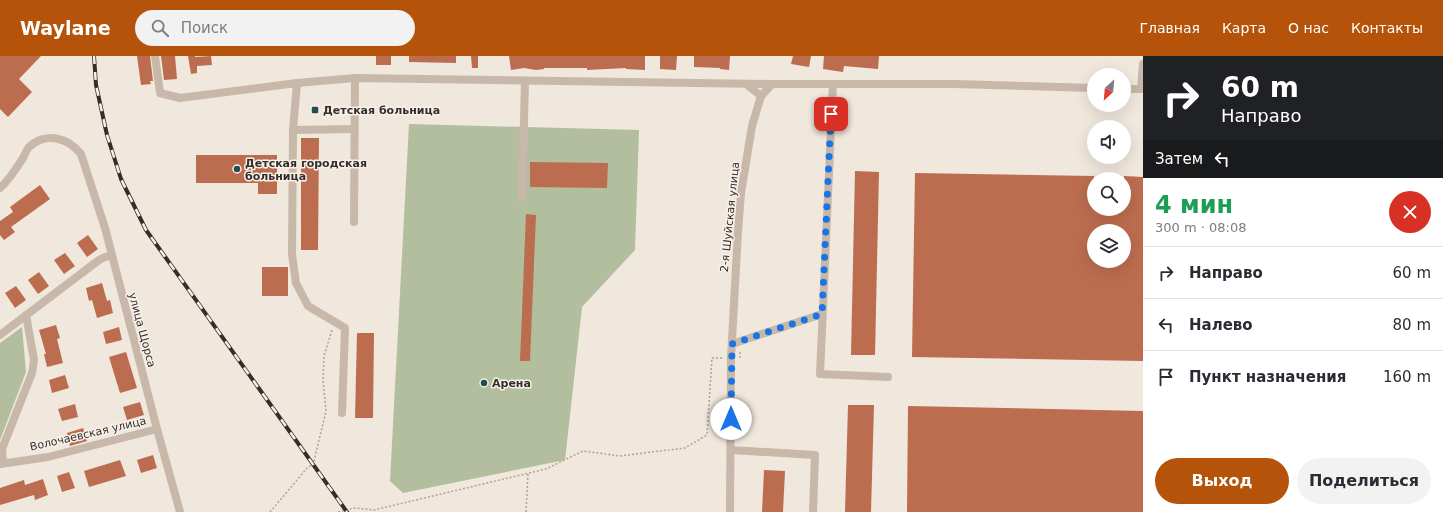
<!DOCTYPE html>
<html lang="ru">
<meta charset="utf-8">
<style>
:root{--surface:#fff;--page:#f2f2f3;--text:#2b2b33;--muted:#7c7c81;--line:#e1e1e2;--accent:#b45309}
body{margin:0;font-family:"DejaVu Sans",sans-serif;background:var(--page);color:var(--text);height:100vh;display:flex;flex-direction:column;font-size:15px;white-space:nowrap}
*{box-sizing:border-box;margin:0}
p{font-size:13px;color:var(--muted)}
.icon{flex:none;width:22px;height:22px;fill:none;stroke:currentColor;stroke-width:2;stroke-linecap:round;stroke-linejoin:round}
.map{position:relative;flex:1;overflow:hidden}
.drawer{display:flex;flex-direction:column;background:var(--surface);width:300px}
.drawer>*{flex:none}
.banner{background:#202124;color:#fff;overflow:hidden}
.needle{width:26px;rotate:206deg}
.fabs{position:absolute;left:1087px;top:12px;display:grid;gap:8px}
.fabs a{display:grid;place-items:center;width:44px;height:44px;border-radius:50%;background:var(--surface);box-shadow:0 4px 16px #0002;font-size:20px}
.pin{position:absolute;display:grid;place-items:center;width:34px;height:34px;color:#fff;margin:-17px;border-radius:8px;box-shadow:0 2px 6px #0006}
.me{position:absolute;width:44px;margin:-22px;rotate:0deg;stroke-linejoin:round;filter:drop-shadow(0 0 3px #0008)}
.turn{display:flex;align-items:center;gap:14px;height:84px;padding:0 12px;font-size:18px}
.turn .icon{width:52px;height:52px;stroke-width:2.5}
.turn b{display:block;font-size:28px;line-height:34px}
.then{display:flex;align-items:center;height:38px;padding:0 12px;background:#0003;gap:8px;font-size:15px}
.round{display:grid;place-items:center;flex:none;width:42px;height:42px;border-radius:21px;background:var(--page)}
.overview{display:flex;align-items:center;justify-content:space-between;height:68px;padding:0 12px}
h1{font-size:24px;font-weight:600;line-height:30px;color:#1e9e55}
.action{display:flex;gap:8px;margin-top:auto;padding:8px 12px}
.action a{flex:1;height:46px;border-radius:24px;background:var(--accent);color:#fff;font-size:16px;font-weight:600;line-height:46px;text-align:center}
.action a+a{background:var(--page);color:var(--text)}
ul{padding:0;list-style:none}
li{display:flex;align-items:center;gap:12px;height:52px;padding:0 12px;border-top:1px solid var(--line)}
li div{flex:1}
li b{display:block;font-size:15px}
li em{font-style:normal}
header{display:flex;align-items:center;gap:24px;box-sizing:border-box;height:56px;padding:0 20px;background:var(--accent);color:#fff}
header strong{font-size:19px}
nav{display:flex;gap:22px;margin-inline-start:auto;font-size:14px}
.search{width:280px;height:36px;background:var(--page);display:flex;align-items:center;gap:10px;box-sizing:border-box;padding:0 14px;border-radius:22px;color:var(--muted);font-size:15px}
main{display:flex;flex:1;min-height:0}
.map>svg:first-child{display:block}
.green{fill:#b2be9e}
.building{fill:#bc6d4f;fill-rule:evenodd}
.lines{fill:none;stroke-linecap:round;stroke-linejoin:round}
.path{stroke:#b3a294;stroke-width:1.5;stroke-dasharray:2 2;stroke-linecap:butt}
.minor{stroke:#c7b8a9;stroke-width:8}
.rail-casing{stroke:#352d29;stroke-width:4}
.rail{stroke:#f8f1e9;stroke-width:2.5;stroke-dasharray:8;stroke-linecap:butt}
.route{stroke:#1a73e8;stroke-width:7;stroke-dasharray:0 12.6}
.poi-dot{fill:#224e53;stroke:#f8f1e9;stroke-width:1.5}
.labels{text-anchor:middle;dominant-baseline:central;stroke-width:3;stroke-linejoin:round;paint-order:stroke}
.poi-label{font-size:11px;font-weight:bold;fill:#352d29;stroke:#f8f1e9;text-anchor:start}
.street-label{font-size:11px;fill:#352d29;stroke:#f8f1e9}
</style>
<header>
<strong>Waylane</strong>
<div class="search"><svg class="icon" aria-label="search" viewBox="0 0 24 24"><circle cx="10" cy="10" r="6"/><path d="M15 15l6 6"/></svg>Поиск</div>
<nav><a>Главная</a><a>Карта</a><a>О нас</a><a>Контакты</a></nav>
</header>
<main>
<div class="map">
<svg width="1143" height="456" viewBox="0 0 1143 456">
<rect width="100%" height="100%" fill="#f0e7dd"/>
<g class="green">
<path d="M409 68 639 74 635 194 582 251 565 404 403 437 390 425Z"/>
<path d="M22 271 26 316 0 384V287Z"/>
</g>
<g class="building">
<path d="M0 0H41L19 23 32 36 8 61 0 53Z"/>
<path d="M137 0H150L153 25H150L151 28 141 29Z"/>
<path d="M161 0H175L177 23 164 24Z"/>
<path d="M188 0H195V1L211 0 212 9 197 10V17L191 18Z"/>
<rect x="376" y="0" width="15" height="9"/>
<path d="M409 0H456V7L409 6Z"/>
<path d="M471 0H478V12H472Z"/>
<path d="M509 0H645V14L626 13V12L587 14V12H544V13L536 14 524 12 511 14Z"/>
<path d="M660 0H677L676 14 660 13Z"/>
<path d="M694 0H730L729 14 720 13V12L694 11Z"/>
<path d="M793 0H811L809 11 791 8Z"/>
<path d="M824 0H879L878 13 844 10 843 16 823 13Z"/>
<path d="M301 82H319L318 194H301Z"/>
<path d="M196 99H277V138H258V127H196Z"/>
<path d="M530 106 608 107 607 132 530 131Z"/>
<path d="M855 115 879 116 875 299H851Z"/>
<path d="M915 117 1094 120V153H1124V120L1143 121V305L912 301ZM1094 175H1124V205H1094Z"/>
<path d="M40 129 50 143 11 171 15 176 4 184 0 179V165L13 156 10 151Z"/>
<path d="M526 158 536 159 530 305H520Z"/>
<path d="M88 179 98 193 87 201 77 187Z"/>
<path d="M65 197 75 210 64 218 54 204Z"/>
<rect x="262" y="211" width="26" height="29"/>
<path d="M39 216 49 230 38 238 28 224Z"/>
<path d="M102 227 107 245 110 244 113 257 97 262 92 244 89 245 86 232Z"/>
<path d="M16 230 26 244 15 252 5 237Z"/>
<path d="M56 269 60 282 57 283 63 307 47 311 44 298H46L39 274Z"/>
<path d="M119 271 122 284 106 288 103 276Z"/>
<path d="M357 277H374L373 362H355Z"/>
<path d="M126 296 137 332 120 337 109 301Z"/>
<path d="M65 319 69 332 52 337 49 324Z"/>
<path d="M140 346 144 359 127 364 123 351Z"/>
<path d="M75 348 78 361 62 365 58 353Z"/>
<path d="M848 349H874L871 456H845Z"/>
<path d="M908 350 1143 355V456H907Z"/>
<path d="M83 372 87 385 70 390 67 377Z"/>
<path d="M153 399 157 412 141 417 137 404Z"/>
<path d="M120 404 126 420 89 431 84 415Z"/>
<path d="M764 414 785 415 783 456H762Z"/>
<path d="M69 416 75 432 62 436 57 420Z"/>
<path d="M43 423 48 439 35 444 34 439 0 449V432L24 424 25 429Z"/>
</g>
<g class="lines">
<g class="path">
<path d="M739 301H740V295"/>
<path d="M270 456 308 411 313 409 326 355 323 324 324 300 332 274"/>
<path d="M338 456 355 452 374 454 546 413 583 395 620 400 685 392 707 379 712 302H723"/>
<path d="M526 456 528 418"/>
</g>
<g class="minor">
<path d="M155 0 160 37 180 42 297 27 355 22 772 28H953L1094 32"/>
<path d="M297 27 293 74 292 198 296 227 308 250 345 272 342 357"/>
<path d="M746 28 761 40"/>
<path d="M833 28 820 318 888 321"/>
<path d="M1124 33H1143"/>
<path d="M1141 33 1143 8"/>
<path d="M293 74 354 73"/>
<path d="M0 132C10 123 16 113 23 102 25 99 26 94 29 91 46 75 68 82 81 98L105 172 157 373 180 456"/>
<path d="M522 142 525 25"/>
<path d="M354 166 355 22"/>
<path d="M0 279 99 204 105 201 112 200"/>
<path d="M732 288 822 258"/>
<path d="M731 394 815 399 813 456"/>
<path d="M3 407 2 393 32 317 34 304 26 259"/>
<path d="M0 408 48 401 157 373"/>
<path d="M730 456 731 302 738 175 741 137 752 70 761 40 772 28"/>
</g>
<g class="rail-casing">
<path id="rail" d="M94 0 96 29 107 79 121 123 146 174 347 456"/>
</g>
<use href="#rail" class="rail"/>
</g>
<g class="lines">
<path class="route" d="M731 363 732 288 822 258 831 58"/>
</g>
<g class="poi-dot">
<rect x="311" y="50" width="8" height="8" rx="2"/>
<circle cx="237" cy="113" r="4"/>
<circle cx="484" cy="327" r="4"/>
</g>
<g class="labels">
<g class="poi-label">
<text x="323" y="54">Детская больница</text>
<text x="245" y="107">Детская городская<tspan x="245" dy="13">больница</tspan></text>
<text x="492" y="327">Арена</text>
</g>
<g class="street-label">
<text transform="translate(730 161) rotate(-84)">2-я Шуйская улица</text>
<text transform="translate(142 274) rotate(75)">улица Щорса</text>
<text transform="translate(88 378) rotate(-13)">Волочаевская улица</text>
</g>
</g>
</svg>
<div class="fabs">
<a><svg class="needle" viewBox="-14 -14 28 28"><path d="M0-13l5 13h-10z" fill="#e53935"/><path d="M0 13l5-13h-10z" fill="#7c7c81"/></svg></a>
<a><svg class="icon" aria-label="sound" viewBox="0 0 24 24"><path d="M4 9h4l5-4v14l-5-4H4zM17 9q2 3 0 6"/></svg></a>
<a><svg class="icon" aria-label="search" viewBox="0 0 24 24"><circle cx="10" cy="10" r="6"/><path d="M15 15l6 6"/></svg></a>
<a><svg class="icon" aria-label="layers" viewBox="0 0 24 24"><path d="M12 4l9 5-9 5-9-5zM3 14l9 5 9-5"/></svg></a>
</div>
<div class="pin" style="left:831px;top:58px;background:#d93025"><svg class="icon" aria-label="arrive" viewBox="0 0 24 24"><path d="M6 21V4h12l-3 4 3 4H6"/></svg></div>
<svg class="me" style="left:731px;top:363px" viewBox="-20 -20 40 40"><circle r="19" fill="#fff"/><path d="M0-13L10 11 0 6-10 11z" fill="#1a73e8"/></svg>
</div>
<section class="drawer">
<div class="banner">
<div class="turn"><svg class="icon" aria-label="right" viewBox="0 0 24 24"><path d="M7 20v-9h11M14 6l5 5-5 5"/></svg><div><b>60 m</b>Направо</div></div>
<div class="then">Затем<svg class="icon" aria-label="left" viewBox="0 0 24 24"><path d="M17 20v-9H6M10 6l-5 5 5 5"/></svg></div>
</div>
<div class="overview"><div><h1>4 мин</h1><p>300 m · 08:08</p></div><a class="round" style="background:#d93025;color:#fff"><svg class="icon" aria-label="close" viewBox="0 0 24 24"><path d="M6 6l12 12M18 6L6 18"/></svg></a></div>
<ul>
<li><svg class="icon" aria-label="right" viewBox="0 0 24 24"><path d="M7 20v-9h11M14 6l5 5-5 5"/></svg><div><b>Направо</b></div><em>60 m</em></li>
<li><svg class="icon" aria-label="left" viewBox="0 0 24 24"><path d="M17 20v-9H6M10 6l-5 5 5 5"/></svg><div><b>Налево</b></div><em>80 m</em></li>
<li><svg class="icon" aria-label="arrive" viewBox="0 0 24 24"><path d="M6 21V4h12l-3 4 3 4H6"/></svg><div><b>Пункт назначения</b></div><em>160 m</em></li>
</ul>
<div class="action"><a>Выход</a><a>Поделиться</a></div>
</section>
</main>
